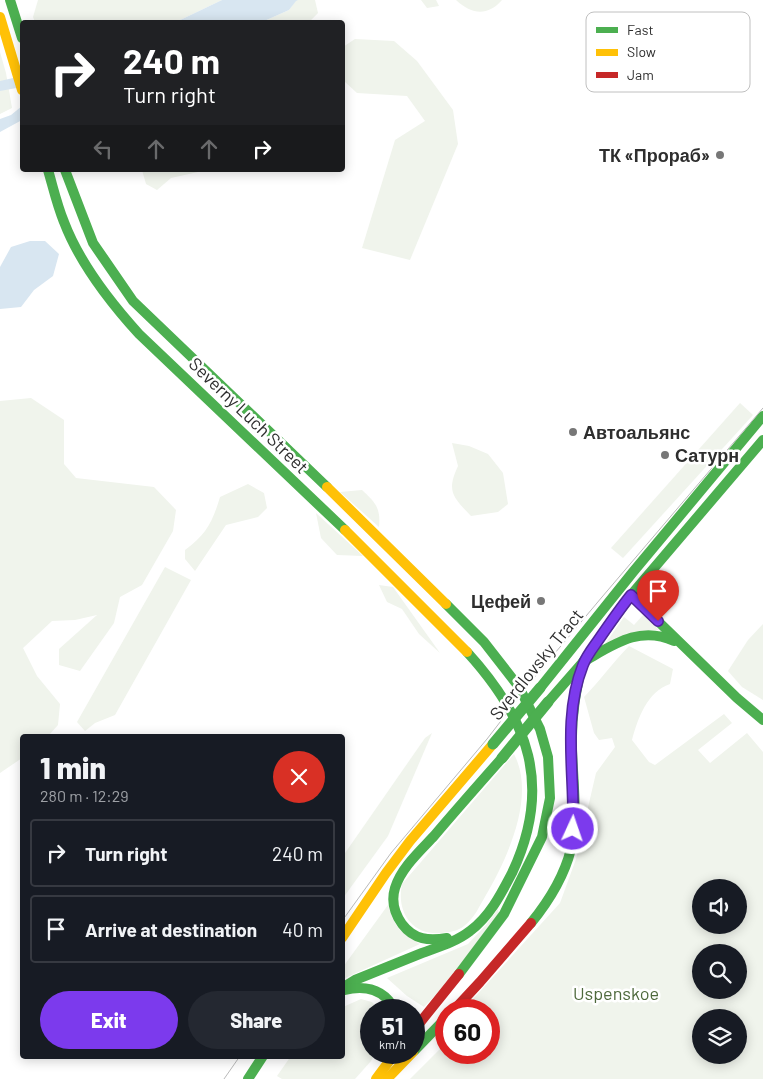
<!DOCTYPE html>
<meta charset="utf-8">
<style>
:root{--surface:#171b24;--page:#242831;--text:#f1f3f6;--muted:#9ea1a6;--line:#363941;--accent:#7c3aed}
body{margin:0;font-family:Barlow,sans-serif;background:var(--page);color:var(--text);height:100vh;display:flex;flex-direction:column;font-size:19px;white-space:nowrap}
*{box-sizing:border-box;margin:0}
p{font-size:16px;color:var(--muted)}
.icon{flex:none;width:28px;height:28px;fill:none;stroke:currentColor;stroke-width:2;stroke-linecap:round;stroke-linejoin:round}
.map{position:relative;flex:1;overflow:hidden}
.details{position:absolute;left:20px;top:734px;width:325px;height:325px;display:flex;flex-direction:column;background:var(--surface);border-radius:5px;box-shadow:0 2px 12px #0003}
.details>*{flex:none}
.guide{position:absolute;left:20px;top:20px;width:325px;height:152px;border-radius:5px;box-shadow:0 2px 12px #0003;background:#202124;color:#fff;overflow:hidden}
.buttons{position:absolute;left:692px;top:879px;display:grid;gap:10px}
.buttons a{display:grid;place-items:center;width:55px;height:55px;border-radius:50%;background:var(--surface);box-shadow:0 2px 12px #0003;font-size:25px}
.speed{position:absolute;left:360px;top:999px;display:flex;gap:10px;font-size:25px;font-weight:700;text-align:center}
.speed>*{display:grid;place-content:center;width:65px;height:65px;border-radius:50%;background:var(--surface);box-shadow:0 2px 12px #0003;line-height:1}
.speed small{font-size:12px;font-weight:400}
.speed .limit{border:8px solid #d22;background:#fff;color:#111}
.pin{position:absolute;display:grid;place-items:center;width:42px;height:42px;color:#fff;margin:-51px -21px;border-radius:50% 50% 50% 0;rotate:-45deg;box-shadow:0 0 5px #0007}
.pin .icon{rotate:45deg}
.me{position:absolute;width:55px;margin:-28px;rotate:3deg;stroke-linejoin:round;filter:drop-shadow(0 0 4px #0008)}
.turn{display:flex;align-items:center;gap:18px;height:105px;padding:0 20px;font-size:22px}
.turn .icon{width:65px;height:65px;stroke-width:2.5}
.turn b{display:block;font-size:35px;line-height:42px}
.lanes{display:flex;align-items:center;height:48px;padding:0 20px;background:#0003;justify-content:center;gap:25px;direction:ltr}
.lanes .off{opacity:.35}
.round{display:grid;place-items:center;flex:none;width:52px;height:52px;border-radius:26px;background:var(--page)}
.summary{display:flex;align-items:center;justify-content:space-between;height:85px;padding:0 20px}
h1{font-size:30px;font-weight:800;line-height:38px}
.primary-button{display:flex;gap:10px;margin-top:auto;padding:10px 20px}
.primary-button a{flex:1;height:58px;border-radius:30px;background:var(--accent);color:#fff;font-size:20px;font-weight:800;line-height:58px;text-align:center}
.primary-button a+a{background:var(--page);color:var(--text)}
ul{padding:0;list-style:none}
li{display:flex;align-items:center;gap:15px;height:68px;margin:0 10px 8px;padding:0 10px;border:2px solid var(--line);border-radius:5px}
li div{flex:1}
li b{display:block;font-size:19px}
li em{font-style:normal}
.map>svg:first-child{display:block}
.green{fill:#f0f4ec;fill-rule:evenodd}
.water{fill:#d8e6f1}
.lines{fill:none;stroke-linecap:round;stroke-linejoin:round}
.fast{stroke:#4caf50;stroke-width:10}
.slow{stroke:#ffc107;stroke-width:10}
.jam{stroke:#c62828;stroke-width:10}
.tram{stroke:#bababa;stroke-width:1}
.fast-bridge{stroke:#4caf50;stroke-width:11}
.route-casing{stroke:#51269a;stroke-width:12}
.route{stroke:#7c3aed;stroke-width:9}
.poi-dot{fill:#777;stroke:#fff;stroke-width:2}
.labels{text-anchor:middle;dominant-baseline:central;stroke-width:5;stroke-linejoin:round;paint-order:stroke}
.poi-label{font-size:18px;font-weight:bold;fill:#2e2e2e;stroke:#fff;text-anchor:end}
.street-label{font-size:18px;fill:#2e2e2e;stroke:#fff}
.park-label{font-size:18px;fill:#4e693c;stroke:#fff}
.key{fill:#fff;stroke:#c0c0c0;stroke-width:1}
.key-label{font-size:14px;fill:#2e2e2e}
</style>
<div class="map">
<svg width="763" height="1079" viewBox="0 0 763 1079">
<rect width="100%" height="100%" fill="#fff"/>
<g class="green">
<path d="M38 0H222L176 22H35L33 17Z"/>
<path d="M296 0H315L318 13 309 22H262L289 10Z"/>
<path d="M421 0H436L439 6 427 8Z"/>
<path d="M456 0H502C488 16 472 15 456 0Z"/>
<path d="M355 39 394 41 417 61 453 110 458 144 410 260 362 248 395 140 425 121 407 96 357 93 343 80V47Z"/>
<path d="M0 52 6 73 12 108 0 114Z"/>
<path d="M142 170H200L198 172 171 178 157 190 146 184Z"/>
<path d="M31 398 64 420V464L76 478 154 487 176 510 173 531 142 585 120 597 114 623 80 671 59 665V649L97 615 75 620 52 621 23 648 37 676 60 704 58 725 48 736H22V758L0 773V401Z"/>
<path d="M740 403 753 415 623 558 611 548Z"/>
<path d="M452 443 469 446 488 454 503 473 508 504 498 512 471 516C453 497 446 492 458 466Z"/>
<path d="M248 484 264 493 267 508 258 517 226 525 195 571 185 559V550C206 535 213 521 220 497Z"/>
<path d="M362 490C375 502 381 508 379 527L340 492Z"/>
<path d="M316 513 363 556 337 555 321 538Z"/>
<path d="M165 567 191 580 115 715 95 723 85 731 77 722Z"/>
<path d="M379 585 393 587 440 653 419 634 402 609 387 602Z"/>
<path d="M644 614 659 630C638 630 623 635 605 644L624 617 634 625Z"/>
<path d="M763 624V700L742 687 728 671 748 640Z"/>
<path d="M629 646 673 669 670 684C647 692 638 718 632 740L649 762 655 765 724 714 732 723 698 750 710 763 747 733 763 752V1079H410L446 1043V1052H489V1010H463L560 903 576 859 596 773 615 747 612 738 599 740 594 733 584 697C600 681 613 662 629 646ZM701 888H739V925H701ZM701 952H739V990H701ZM701 1018H739V1055H701Z"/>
<path d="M432 733 388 836 343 898V856L425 738Z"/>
<path d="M514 754C536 796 508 857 486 895 480 905 474 919 464 926 458 931 450 932 442 933 412 936 396 912 402 884Z"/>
<path d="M388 905C394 927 401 933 420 944L343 979V967Z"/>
<path d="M498 909 499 914C476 946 452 979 424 1007L407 996 387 978 468 944 486 925Z"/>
<path d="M361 999 372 1002 379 1010H371V1052L375 1053 371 1061 355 1079H282L277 1076 291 1056H342L343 1007Z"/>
</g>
<g class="water">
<path d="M222 0H298L296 1 289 10 262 22H176Z"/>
<path d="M22 76V87L0 91V81Z"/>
<path d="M22 106V120L0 132V119L11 115Z"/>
<path d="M30 241H45L59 254 53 276 34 290 21 307 0 309V267L11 247Z"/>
</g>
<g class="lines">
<g class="fast">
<path d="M10 0 22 38"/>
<path d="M48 170C53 187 57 205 64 222 80 264 109 301 139 334L345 530"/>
<path d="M65 170 93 243 133 301 327 487"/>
<path d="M631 595 737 698 763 720"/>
<path d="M446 604 484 642 519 687 540 729 548 757 550 798 542 837 504 914 459 974"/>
<path d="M583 662C613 645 639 625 674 641"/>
<path d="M540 688 633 572 763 416"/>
<path d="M548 702 583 662 631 595 763 440"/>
<path d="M531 923C549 901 564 877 571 849 578 817 573 782 572 749 571 719 575 691 583 662"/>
<path d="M447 938C429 941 414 940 402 924 395 914 391 901 395 888 401 868 420 851 434 836 456 810 479 784 502 758"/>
<path d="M342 988 355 980C377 971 400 962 422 953 438 947 456 942 470 931 490 916 501 894 512 873 553 786 529 720 467 652"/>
<path d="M344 990C366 985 384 989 395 1010"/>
<path d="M414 1051 446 1018"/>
<path d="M248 1079 263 1056"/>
</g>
<g class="slow">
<path d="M0 17 22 90"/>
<path d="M327 487 446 604"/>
<path d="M345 530 467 652"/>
<path d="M342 938 386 873 410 841 493 744"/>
<path d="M376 1079 396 1052"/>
<path d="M387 1079 413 1052"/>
</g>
<g class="jam">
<path d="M454 1010 480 982 531 923"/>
<path d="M414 1030 459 974"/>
</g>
<g class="tram">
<path d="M342 921 391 853 487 739 534 678 602 597 763 408"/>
<path d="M224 1079 240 1056"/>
</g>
<g class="fast-bridge">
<path d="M493 744 540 688"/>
<path d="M502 758 548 702"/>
</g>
</g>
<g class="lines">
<g class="route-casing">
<path id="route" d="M573 829C575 775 562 718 583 665 586 657 592 649 597 642 608 626 619 610 631 595L658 621"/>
</g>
<use href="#route" class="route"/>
</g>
<g class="poi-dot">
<circle cx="720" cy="155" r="5"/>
<circle cx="573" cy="432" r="5"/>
<circle cx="665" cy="455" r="5"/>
<circle cx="541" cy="601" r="5"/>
</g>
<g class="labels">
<g class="poi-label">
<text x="710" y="155">ТК «Прораб»</text>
<text x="583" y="432" text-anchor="start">Автоальянс</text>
<text x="675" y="455" text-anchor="start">Сатурн</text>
<text x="531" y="601">Цефей</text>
</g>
<g class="street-label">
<text transform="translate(249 415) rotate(44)">Severny Luch Street</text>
<text transform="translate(536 664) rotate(-51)">Sverdlovsky Tract</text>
</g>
<g class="park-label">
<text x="616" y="993">Uspenskoe</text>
</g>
</g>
<rect x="586" y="12" width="164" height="80" rx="8" class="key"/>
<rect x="596" y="27" width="22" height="6" fill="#4caf50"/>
<rect x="596" y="49" width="22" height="7" fill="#ffc107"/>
<rect x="596" y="72" width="22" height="6" fill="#c62828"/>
<g class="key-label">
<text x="627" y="35">Fast</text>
<text x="627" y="57">Slow</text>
<text x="627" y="80">Jam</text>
</g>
</svg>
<div class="buttons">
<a><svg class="icon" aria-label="sound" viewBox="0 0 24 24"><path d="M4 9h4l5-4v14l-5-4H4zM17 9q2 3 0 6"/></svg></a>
<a><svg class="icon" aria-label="search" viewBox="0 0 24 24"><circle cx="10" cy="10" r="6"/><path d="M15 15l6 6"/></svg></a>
<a><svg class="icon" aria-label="layers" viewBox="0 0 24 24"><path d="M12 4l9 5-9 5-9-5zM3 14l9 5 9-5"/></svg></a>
</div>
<div class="speed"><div>51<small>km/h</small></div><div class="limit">60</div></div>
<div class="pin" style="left:658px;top:621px;background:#d93025"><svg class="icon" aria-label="arrive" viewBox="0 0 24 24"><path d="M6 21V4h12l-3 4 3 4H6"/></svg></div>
<svg class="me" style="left:573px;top:829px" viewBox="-20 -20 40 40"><circle r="17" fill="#7c3aed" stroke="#fff" stroke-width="3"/><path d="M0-11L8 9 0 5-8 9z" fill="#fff"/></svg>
<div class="guide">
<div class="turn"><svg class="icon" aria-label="right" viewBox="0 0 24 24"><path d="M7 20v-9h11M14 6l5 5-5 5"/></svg><div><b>240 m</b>Turn right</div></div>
<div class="lanes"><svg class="icon off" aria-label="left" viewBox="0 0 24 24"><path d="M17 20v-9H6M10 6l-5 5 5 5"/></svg><svg class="icon off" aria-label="ahead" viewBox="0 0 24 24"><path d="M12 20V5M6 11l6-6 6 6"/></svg><svg class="icon off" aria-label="ahead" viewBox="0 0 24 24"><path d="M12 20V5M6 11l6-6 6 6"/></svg><svg class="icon" aria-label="right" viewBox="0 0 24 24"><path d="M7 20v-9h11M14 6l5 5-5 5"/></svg></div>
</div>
<section class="details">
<div class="summary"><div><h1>1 min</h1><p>280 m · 12:29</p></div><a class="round" style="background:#d93025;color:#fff"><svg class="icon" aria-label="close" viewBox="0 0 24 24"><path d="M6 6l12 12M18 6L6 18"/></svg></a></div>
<ul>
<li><svg class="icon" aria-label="right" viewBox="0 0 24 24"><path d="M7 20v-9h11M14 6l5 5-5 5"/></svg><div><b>Turn right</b></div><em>240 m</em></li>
<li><svg class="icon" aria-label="arrive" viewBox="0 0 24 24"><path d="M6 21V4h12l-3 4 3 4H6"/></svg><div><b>Arrive at destination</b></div><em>40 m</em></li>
</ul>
<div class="primary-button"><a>Exit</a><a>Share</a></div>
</section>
</div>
